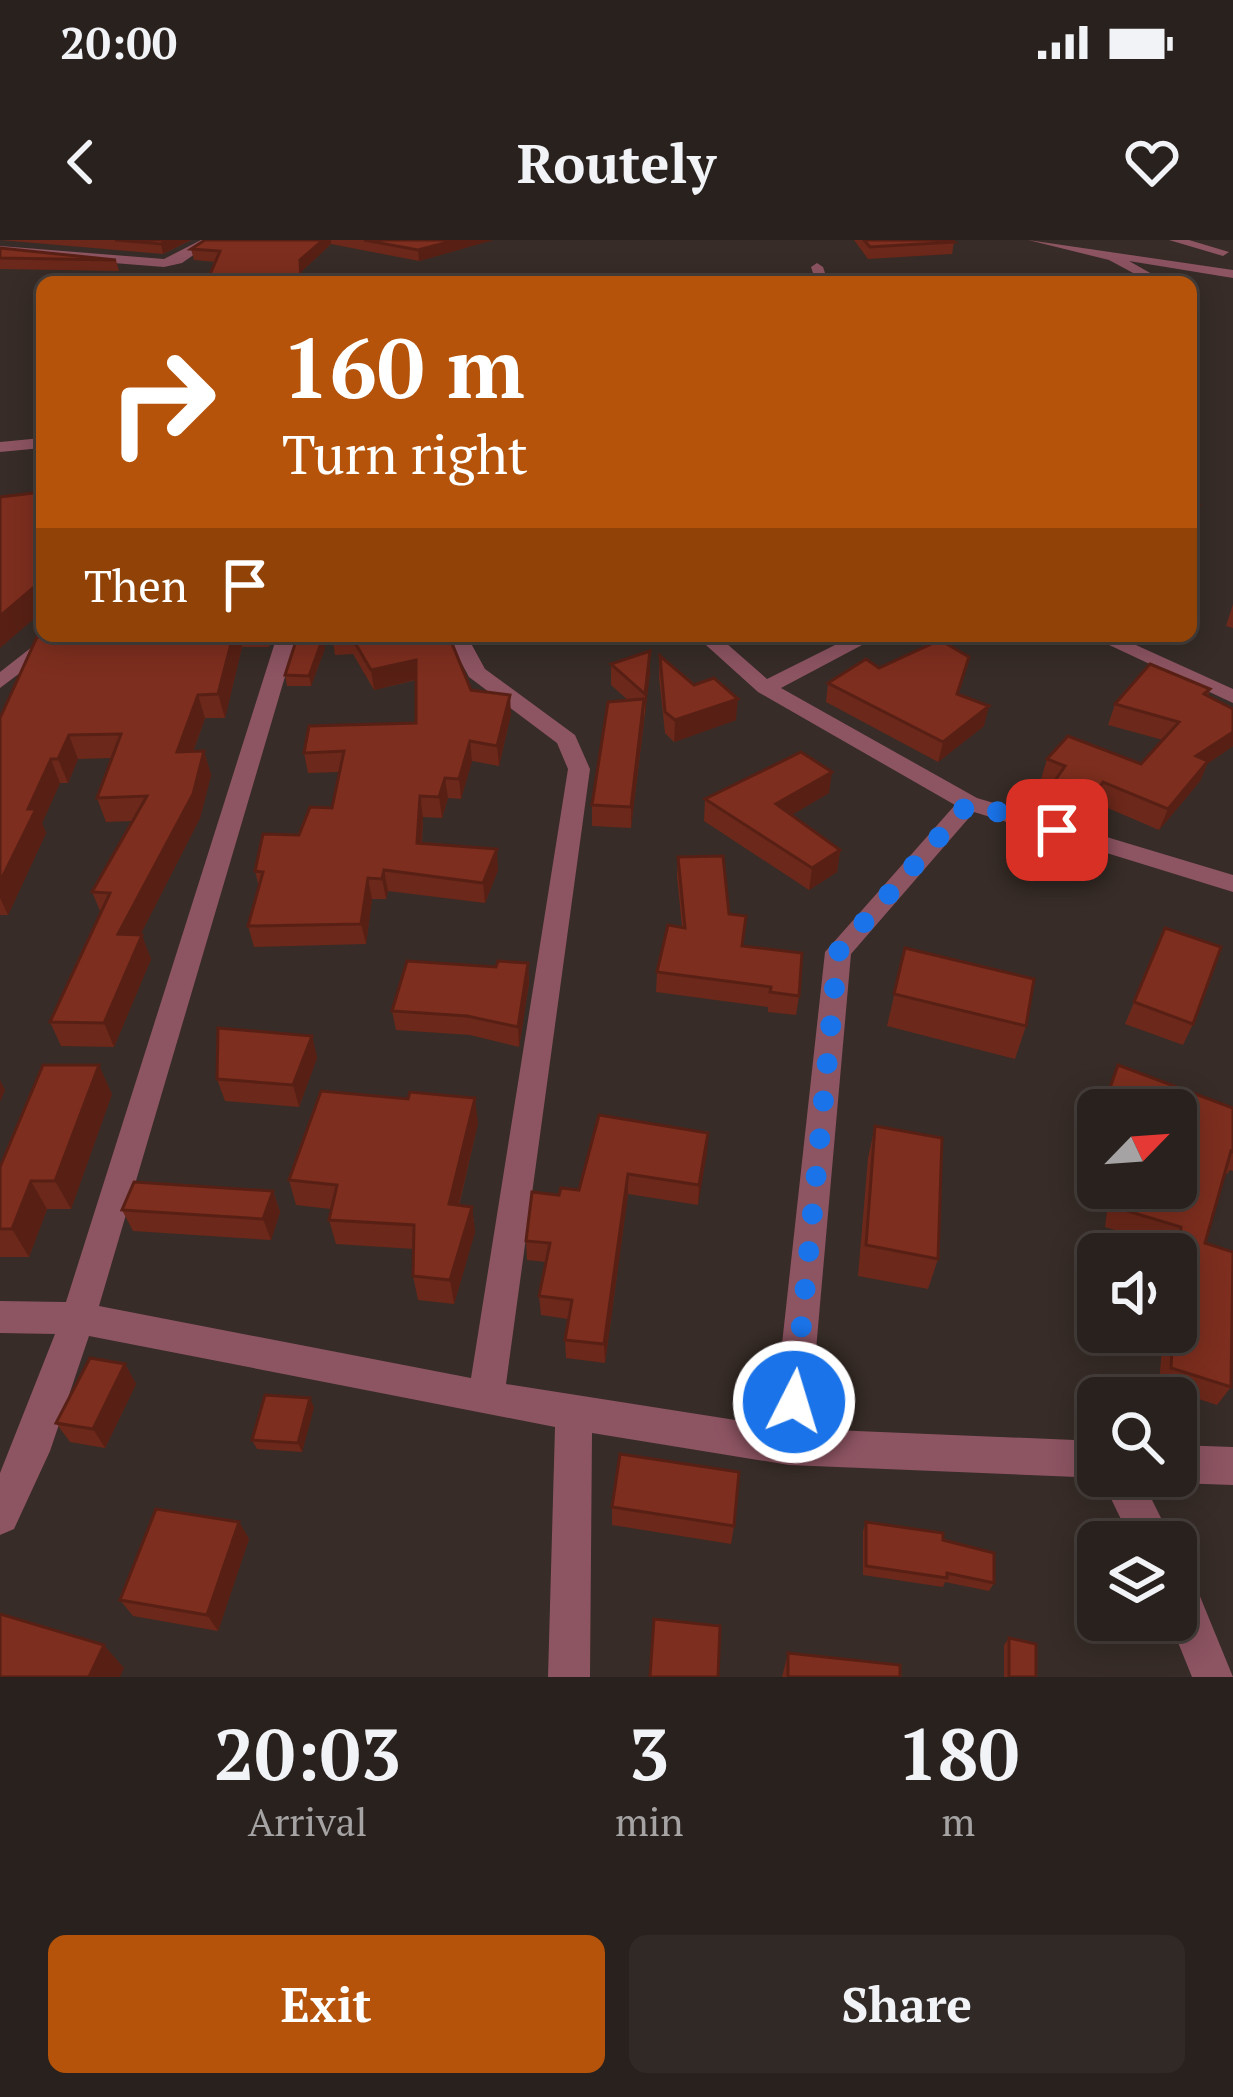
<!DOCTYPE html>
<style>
:root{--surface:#29211d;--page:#312926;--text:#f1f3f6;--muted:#a5a3a4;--line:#453e3b;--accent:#b45309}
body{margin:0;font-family:"PT Serif",serif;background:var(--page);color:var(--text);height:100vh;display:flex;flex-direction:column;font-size:45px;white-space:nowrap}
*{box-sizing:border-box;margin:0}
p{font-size:39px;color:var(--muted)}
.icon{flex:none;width:66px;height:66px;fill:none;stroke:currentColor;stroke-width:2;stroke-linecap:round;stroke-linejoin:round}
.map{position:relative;height:1437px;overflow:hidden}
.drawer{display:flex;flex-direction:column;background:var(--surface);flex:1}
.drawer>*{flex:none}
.top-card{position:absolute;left:36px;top:36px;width:1161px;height:366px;border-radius:18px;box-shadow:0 6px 30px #0003,0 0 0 3px var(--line);background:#b45309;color:#fff;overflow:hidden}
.needle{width:78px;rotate:65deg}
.buttons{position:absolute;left:1077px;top:849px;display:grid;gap:24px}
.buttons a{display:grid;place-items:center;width:120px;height:120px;border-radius:18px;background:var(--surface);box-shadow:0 6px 30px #0003,0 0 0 3px var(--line);font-size:60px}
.pin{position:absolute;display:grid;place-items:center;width:102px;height:102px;color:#fff;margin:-51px;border-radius:24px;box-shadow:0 6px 18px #0006}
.me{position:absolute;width:132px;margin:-66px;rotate:5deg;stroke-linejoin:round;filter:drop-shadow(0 0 9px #0008)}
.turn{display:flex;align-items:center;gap:42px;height:252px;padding:0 48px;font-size:54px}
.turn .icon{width:156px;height:156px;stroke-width:2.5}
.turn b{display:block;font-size:84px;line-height:102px}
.then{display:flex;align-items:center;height:114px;padding:0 48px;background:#0003;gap:24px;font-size:45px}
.eta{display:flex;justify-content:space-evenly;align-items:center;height:204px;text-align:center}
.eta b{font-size:72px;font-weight:800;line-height:84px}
.primary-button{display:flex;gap:24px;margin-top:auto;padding:24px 48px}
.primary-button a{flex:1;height:138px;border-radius:18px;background:var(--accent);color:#fff;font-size:48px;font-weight:800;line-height:138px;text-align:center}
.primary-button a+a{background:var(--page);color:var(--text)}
.status{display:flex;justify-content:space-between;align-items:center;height:84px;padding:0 60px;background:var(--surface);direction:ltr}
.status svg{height:33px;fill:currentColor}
header{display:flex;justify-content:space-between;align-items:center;height:156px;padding:0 48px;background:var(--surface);font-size:54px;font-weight:800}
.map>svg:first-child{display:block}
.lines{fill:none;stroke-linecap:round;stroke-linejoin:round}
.minor{fill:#8d5462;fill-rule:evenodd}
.wall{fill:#6c281a}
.shaded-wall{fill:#582015}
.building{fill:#7d2e1e;stroke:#582015;stroke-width:3}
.route{stroke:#1a73e8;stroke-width:21;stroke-dasharray:0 37.8}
</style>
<div class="status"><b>20:00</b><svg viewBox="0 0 49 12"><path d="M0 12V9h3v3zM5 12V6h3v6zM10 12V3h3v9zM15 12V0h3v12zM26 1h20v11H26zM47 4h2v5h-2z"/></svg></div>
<header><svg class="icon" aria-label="back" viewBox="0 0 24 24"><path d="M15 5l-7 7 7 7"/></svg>Routely<svg class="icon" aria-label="heart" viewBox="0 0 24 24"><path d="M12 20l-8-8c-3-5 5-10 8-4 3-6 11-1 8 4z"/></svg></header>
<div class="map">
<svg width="1233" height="1437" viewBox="0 0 1233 1437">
<rect width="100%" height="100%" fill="#372c27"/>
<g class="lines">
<g class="minor">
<path d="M201 0H215L182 23 164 27 0 14V6L164 19Z"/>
<path d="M1028 0 1233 30V38L1129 21 1152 34 1148 41 1109 20Z"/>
<path d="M1169 0H1189L1229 12 1223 16Z"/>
<path d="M817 23 823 27 828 42H816L811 27Z"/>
<path d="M42 198V208L0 212V202Z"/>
<path d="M46 396H69L0 448V432Z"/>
<path d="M277 396H297L99 1066 471 1138 568 529 557 503 469 437 447 396H467L485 429 575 495 590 529 506 1144 773 1186 825 712 955 565 758 452 696 396H718L767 439 853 396H879L781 448 977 558 1233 635V652L974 572 851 714 809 1189 1098 1201V1236H1140L1173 1302H1132L1101 1238 789 1225 592 1193 590 1437H548L555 1187 89 1096 50 1211 14 1289 0 1295V1233L55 1094 0 1093V1061L66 1062Z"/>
<path d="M1090 396H1116L1233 449V463Z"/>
<path d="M1176 1205 1233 1207V1245L1176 1243 1163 1237 1176 1236Z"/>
<path d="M1176 1326 1190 1332 1233 1437H1192L1169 1380H1176Z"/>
</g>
</g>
<g class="wall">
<path d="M0 0H191L163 14Z"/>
<path d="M205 0H493L419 21 331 4 302 31V42H210L209 37 216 22 194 20 191 9Z"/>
<path d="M854 0H951L954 2 952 14 868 19Z"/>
<path d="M0 8 116 20 119 31 0 29Z"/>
<path d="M1233 364V388L1226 386Z"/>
<path d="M150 396H272L269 407H242L225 478H205L193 512 204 511 211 535 200 578 140 695 151 719 114 807 61 806 50 782 101 673 92 652 133 581 106 582 97 558 112 518 78 519 68 543H60L42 583 46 593 8 675H0V478L64 401Z"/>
<path d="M332 396H449L471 450 511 474 499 526 472 521 461 559 448 558 442 578 423 577 422 603 498 630 485 663 388 651 386 659H372L366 704 254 707 248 686 259 647 255 631 332 568 340 532 308 533 304 513 416 483V440L374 450 353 414 335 415Z"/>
<path d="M325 408 311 446H287L285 435Z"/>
<path d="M650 411V432L631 588 592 586V565L629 461 611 445V424Z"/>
<path d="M660 416 736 480 674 502 665 493 659 437Z"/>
<path d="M879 428 964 437 958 455 984 486 938 522 826 462 828 443Z"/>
<path d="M1210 449 1208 456 1233 469V506L1207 524 1200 541 1159 590 1096 563 1083 583 1043 568 1052 544 1041 539 1047 519 1141 524 1163 500 1108 485 1115 464Z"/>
<path d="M829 553 791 575 840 610 837 632 809 650 704 581 705 559Z"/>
<path d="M678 617 729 674 742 706 799 756 796 775 768 772V767L656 752 657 732 682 687 677 636Z"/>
<path d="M1165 688 1193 784 1183 805 1125 784Z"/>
<path d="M905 708 1026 786 1015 819 887 786Z"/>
<path d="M528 723 529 743 519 807 470 795 396 790 392 771 496 727Z"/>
<path d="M312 796 317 818 299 867 225 861 217 839Z"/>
<path d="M1118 825 1233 868V931L1230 930 1227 934 1225 933 1205 1003 1231 1147 1217 1165 1159 1146 1163 1092H1176V1014H1169L1170 1007 1105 987 1110 948H1176V870H1100Z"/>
<path d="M112 854 71 969H47L29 1017H0V927Z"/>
<path d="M478 883 459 966 472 967 475 992 454 1064 418 1060 413 1036 414 1009 336 1004 329 980 331 969 296 965 289 940Z"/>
<path d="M875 886 938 1019 928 1049 858 1036 868 918Z"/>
<path d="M708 893 698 965 628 954 605 1123 566 1118 565 1100 568 1079 541 1075 539 1056 546 1022 527 1020 526 1001 559 955 579 950Z"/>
<path d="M273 951 280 972 271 1000 133 991 122 970Z"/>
<path d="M125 1124 136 1144 105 1208 70 1202 56 1183Z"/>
<path d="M314 1167 302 1212 257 1209 252 1200Z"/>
<path d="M612 1267 734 1286 731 1304 612 1285Z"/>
<path d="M239 1282 249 1299 218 1391 133 1376 120 1360Z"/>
<path d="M866 1282 943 1300 994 1343 989 1351 945 1342 943 1347 863 1335V1291Z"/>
<path d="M1009 1398 1036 1437H1004V1405Z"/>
<path d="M788 1413 900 1437H782Z"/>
</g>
<g class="shaded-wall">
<path d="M168 0H191L163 14 161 4Z"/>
<path d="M323 0H331V4L302 31V42H301L300 20Z"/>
<path d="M456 0H493L419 21 418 10Z"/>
<path d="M40 342 42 348V372L0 408V376Z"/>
<path d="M233 396H239L242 407 225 478 218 454Z"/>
<path d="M323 398 325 408 311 446 309 436Z"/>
<path d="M650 411V432L645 475V454Z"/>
<path d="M416 420 418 439 374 450 371 430Z"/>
<path d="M198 455 205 478 184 536 177 512Z"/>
<path d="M510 455 511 474 499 526 497 506Z"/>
<path d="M644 459V480L631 588V567Z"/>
<path d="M738 459 736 480 674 502 675 480Z"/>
<path d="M989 466 984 486 938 522 943 502Z"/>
<path d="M1233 492V506L1207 524 1200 541 1159 590 1168 569 1196 516Z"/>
<path d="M69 495 78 519 68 543 58 519Z"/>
<path d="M470 501 472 521 461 559 459 539Z"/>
<path d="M204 511 211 535 200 578 128 719 118 694Z"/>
<path d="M51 519 60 543 42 583 46 593 8 675 0 658V642L28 569Z"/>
<path d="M832 532 829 553 773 586 776 564Z"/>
<path d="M445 538 448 558 442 578 439 557Z"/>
<path d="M1103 542 1096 563 1083 583 1090 562Z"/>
<path d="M420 556 423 577 420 624 417 603Z"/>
<path d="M497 609 498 630 485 663 483 643Z"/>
<path d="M840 610 837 632 809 650 812 628Z"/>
<path d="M384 630 388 651 386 659 382 639Z"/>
<path d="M368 638 372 659 366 704 361 684Z"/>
<path d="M142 695 151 719 114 807 104 783Z"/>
<path d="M528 723 529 743 519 807 518 787Z"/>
<path d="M312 796 317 818 299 867 293 845Z"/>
<path d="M99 825 112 854 71 969 55 941Z"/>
<path d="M0 840 5 850 0 862Z"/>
<path d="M475 858 478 883 453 989 449 964Z"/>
<path d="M708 893 707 913 698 965 699 945Z"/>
<path d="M628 934V954L605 1123 604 1104Z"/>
<path d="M31 941 47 969 29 1017 12 989Z"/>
<path d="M273 951 280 972 271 1000 263 979Z"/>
<path d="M472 967 475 992 454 1064 450 1040Z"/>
<path d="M125 1124 136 1144 105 1208 93 1189Z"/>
<path d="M310 1158 314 1167 302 1212 298 1203Z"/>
<path d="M239 1282 249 1299 218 1391 207 1375Z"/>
<path d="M104 1405 124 1428 120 1437H89Z"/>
</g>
<g class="building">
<path d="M115 0H168L161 4Z"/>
<path d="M205 0H323L300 20 301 42H236V37H209L220 11 191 9Z"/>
<path d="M364 0H456L418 10Z"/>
<path d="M864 0H951L954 2 870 7Z"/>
<path d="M0 8 116 20 0 18Z"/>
<path d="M42 252V343L40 342 0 376V257Z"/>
<path d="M1191 263 1199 265 1191 289Z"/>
<path d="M69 396H233L218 454 198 455 177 512 204 511 193 554 118 694 142 695 104 783 50 782 110 653 92 652 147 556 97 558 121 494 69 495 58 519H51L28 569H36L0 642V478L37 397 64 401Z"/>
<path d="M351 396H449L471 450 510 455 497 506 470 501 459 539 445 538 439 557 420 556 417 603 497 609 483 643 384 630 382 639 368 638 361 684 248 686 263 632 255 631 263 594 299 595 310 567 332 568 344 511 304 513 309 486 416 483V420L371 430Z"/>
<path d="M323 398 309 436 285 435 296 401Z"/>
<path d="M940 400 969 417 957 454 989 466 943 502 828 443 866 419 879 428Z"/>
<path d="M650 411 645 454 611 424Z"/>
<path d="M660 416 694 445 714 438 738 459 675 480 665 472Z"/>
<path d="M1150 424 1210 449 1204 454 1233 469V492L1196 516 1208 521 1168 569 1103 542 1090 562 1050 548 1065 526 1047 519 1068 496 1141 524 1179 482 1115 464Z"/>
<path d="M644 459 631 567 592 565 608 462Z"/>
<path d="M801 512 832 532 776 564 840 610 812 628 705 559Z"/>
<path d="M723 616 729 674 746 676 742 706 802 713 799 756 770 752 771 747 657 732 668 685 685 688 678 617Z"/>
<path d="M1165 688 1221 707 1193 784 1134 762Z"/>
<path d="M905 708 1034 739 1026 786 894 754Z"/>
<path d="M407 721 496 727 498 721 528 723 518 787 467 776 392 771Z"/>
<path d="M218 788 312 796 293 845 217 839Z"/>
<path d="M43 825H99L55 941H31L12 989H0V927Z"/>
<path d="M1118 825 1233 868V912L1231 911 1205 1003 1233 1012 1231 1147 1171 1128 1173 1092H1176V1056L1181 987 1114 967 1117 948H1176V870H1126L1105 862Z"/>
<path d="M321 851 408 859 410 852 475 858 449 964 472 967 450 1040 413 1036 414 985 329 980 337 945 289 940Z"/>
<path d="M599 875 708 893 699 945 628 934 604 1104 565 1100 572 1060 539 1056 550 1003 526 1001 532 952 559 955 561 948 579 950Z"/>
<path d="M875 886 942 898 938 1019 866 1005Z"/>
<path d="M134 942 273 951 263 979 122 970Z"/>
<path d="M90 1118 125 1124 93 1189 56 1183Z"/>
<path d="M265 1155 310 1158 298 1203 252 1200Z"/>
<path d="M620 1214 739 1232 734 1286 612 1267Z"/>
<path d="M156 1269 239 1282 207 1375 120 1360Z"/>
<path d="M866 1282 943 1293V1300L994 1313V1343L947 1333V1338L866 1326Z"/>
<path d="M0 1374 104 1405 89 1437H0Z"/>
<path d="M654 1379 720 1386 718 1437H650Z"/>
<path d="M1009 1398 1036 1404V1437H1009Z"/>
<path d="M788 1413 900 1425V1437H788Z"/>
</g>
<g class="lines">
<path class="route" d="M794 1162 838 712 969 563 1057 590"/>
</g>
</svg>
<div class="buttons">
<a><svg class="needle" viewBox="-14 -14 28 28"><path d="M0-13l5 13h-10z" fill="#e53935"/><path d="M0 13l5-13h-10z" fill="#a5a3a4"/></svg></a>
<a><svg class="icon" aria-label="sound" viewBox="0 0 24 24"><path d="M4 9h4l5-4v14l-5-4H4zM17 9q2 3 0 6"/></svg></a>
<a><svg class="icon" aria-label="search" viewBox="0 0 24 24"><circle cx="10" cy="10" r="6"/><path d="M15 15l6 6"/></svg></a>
<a><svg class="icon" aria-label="layers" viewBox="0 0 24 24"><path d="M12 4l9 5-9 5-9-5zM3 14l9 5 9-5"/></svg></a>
</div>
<div class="pin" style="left:1057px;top:590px;background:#d93025"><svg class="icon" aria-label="arrive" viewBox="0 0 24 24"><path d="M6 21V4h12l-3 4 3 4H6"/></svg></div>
<svg class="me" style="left:794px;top:1162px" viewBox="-20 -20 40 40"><circle r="17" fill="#1a73e8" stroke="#fff" stroke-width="3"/><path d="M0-11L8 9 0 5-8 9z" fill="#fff"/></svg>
<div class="top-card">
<div class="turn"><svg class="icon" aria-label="right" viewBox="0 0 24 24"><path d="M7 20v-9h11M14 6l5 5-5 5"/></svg><div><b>160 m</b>Turn right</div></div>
<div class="then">Then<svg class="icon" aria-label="arrive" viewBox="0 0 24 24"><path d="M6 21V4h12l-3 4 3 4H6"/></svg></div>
</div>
</div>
<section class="drawer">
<div class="eta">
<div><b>20:03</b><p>Arrival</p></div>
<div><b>3</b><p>min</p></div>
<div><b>180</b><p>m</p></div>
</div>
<div class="primary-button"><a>Exit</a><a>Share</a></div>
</section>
